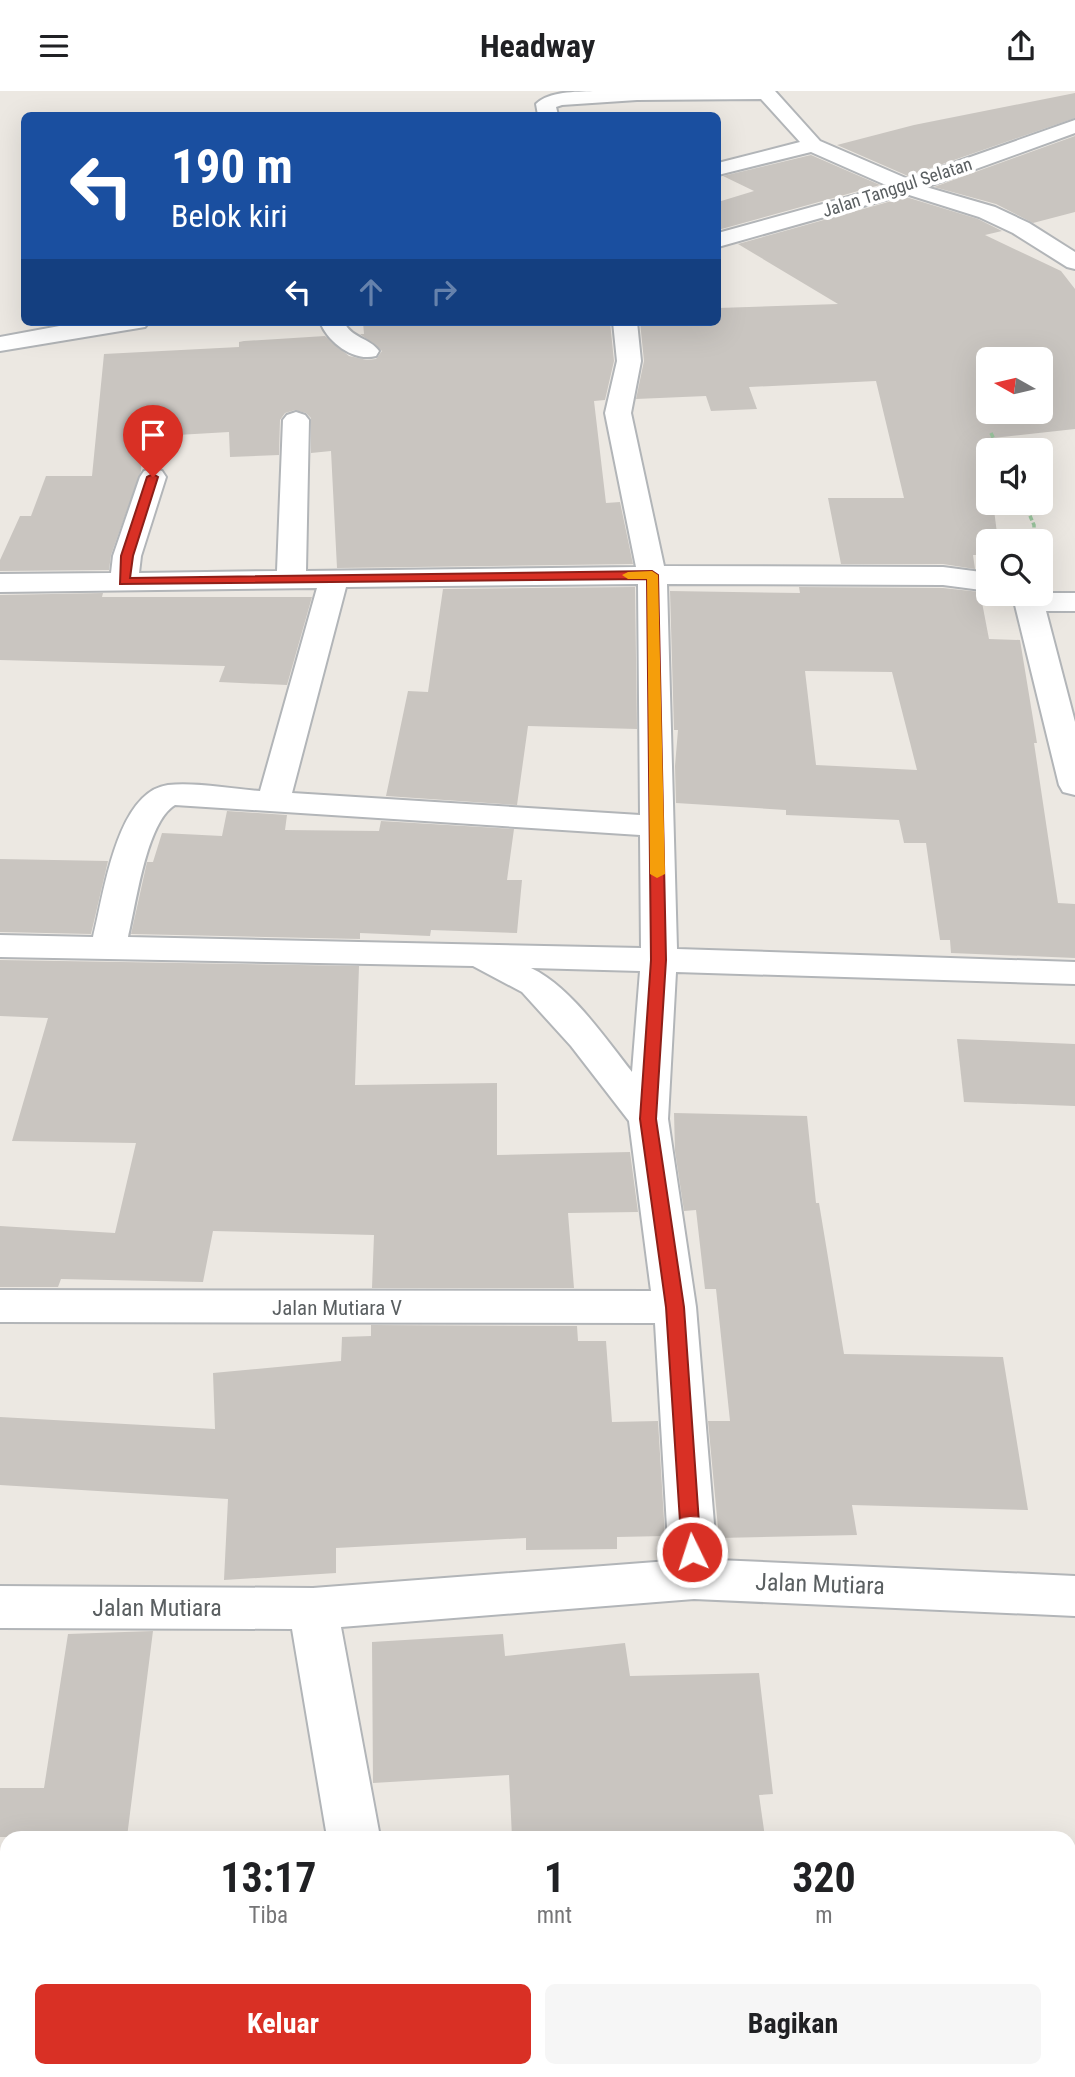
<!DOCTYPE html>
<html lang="id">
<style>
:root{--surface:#fff;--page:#f6f6f6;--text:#202124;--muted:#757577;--accent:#d93025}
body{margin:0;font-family:"Roboto Condensed",sans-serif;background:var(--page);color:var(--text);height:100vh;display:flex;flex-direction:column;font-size:26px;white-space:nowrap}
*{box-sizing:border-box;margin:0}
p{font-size:23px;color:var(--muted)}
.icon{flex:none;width:38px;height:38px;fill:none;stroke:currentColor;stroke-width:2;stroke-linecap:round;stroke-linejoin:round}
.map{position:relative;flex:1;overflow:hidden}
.side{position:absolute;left:0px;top:1740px;width:1076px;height:247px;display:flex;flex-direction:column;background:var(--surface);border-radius:21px 21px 0 0;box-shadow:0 7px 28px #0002}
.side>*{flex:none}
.top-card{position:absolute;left:21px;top:21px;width:700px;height:214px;border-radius:10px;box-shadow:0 7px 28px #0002;background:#1a4fa0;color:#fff;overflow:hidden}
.needle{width:46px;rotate:278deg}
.buttons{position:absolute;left:976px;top:256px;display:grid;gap:14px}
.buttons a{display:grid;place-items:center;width:77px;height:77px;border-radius:10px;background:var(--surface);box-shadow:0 7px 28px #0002;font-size:35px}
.pin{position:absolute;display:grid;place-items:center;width:60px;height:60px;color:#fff;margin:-72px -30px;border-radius:50% 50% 50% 0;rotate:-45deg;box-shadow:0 0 7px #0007}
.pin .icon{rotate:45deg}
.me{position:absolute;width:77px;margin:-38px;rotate:356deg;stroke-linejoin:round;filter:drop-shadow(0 0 5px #0008)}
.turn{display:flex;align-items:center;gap:24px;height:147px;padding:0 35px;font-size:32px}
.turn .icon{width:91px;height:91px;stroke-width:2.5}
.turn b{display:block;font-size:49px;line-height:60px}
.lanes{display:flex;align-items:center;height:66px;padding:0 35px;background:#0003;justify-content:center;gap:35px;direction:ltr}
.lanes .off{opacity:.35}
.eta{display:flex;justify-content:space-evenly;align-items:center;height:119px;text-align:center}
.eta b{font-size:42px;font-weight:700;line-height:49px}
.cta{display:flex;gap:14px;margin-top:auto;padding:14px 35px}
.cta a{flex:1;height:80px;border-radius:10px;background:var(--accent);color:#fff;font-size:28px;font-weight:700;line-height:80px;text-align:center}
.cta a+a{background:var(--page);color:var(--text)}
header{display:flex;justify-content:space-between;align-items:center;height:91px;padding:0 35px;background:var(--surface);font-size:32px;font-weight:700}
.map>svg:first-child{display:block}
.building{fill:#c9c5c0;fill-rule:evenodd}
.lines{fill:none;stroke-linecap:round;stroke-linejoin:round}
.minor-casing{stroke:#b2b5b8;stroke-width:4}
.path{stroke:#9ecaa2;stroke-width:3.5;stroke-dasharray:5 2.5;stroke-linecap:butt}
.minor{fill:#fff;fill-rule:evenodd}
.route{fill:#d93025;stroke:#8d1f18;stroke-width:2}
.slow{fill:#f59e0b}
.labels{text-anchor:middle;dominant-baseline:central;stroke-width:7;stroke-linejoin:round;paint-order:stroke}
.far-street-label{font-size:18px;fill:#5a5f61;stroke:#fff}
.street-label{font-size:21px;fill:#5a5f61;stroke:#fff}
.near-street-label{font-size:24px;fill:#5a5f61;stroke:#fff}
</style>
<header><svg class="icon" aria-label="menu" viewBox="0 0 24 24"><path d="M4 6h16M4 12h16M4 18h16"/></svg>Headway<svg class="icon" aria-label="share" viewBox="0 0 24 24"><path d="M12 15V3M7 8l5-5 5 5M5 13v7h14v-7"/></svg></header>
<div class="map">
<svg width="1075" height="1986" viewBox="0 0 1075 1986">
<rect width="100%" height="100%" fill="#ece8e2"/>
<g class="building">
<path d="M1075 2V27L908 85 837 54 914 34Z"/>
<path d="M1075 45V121L1033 132 996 113 934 96Z"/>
<path d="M811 64 880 94 718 139V111L754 100 723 85Z"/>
<path d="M906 106 978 128 1002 140 985 144 1061 180 1075 198V338L984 348 989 383V411H993L998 450H989V464H973L975 478 943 473H841L828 407H904L876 290 749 296 757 318 711 320 706 305 636 308 644 270 640 231H718V217L838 213 738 153ZM989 268H1041V320H989Z"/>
<path d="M363 231H610L614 270 605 309 594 310 606 412 620 411 633 473 337 477 331 360 311 362V327L306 322 295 319 285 322 280 329 279 364 230 366 229 341 143 346 141 380 111 464 109 479 0 480V469L20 425H31L46 385H92L104 263 239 256V251L244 250 325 245 349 265 367 269 376 268 382 260 360 243H364Z"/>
<path d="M635 496 637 638 528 635 517 714 386 705 408 600 428 601 443 498Z"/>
<path d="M799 496 943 497 980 501 989 548 1020 549 1037 652H1034L1058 812 1075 813V867L951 862 950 849H940L926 752H904L899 729 786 724V719L676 712 675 675 678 639H674L670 500 800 502ZM805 580 892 581 917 679 816 674Z"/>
<path d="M103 502 102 506H312L287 594 219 591 225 575 0 569V504Z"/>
<path d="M227 720 287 724 285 739 379 740 381 730 514 738 507 789H522L517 842 431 839 430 845 360 842V848L131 843 147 771H153L162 742 222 745Z"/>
<path d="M0 768 108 770 91 843 0 841Z"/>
<path d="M0 869 359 875 355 994 497 992V1064L630 1061 638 1121 568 1122 574 1197H372L374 1144 213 1140 203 1191 61 1188 58 1196H0V1135L115 1142 136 1052 12 1050 48 927 0 925Z"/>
<path d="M957 948 1075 953V1015L964 1011Z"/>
<path d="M674 1022 807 1025 816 1112H819L844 1263 1003 1266 1028 1419 852 1414 857 1444 719 1447 708 1330H730L716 1198H705L696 1119 684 1120 675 1060Z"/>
<path d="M371 1234 577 1235 578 1250H606L612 1331 658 1330 665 1445 617 1446V1458L526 1459V1447L336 1457V1482L224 1489 228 1408 0 1394V1326L215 1338 213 1282 341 1270 342 1246 371 1245Z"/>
<path d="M153 1540 127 1746H0V1697H44L68 1543Z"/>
<path d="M503 1543 505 1565 625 1552 630 1585 759 1582 773 1703 759 1704 765 1746H512L509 1684 373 1692 372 1551Z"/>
</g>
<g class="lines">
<g class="minor-casing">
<g id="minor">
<path d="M593 0H775L820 50 908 88 1075 29V42L926 96 995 116 1029 132 1075 161V178L1067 176 1013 142 979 126 906 103 718 156V142L888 95 811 61 718 84V72L800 51 761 8 637 9 562 14 556 16 558 24H538L536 13C549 0 576 1 593 0Z"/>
<path d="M81 231H149L145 236 0 260V246Z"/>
<path d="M320 231H344C351 247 370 247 379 260L376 265C353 271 328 251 320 231Z"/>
<path d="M613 231H637L641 270 631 322 664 475 943 476 989 482V500L943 494 667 493 677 858 1075 871V893L676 881 668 1028 696 1216 717 1469 1075 1485V1525L694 1508 341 1536 380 1746H327L292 1538 0 1537V1495L313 1497 669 1470 655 1232 0 1231V1199L651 1200 629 1030 571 955 522 901 473 875 0 866V844L93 846C104 804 116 701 168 694 195 691 232 698 260 700L317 497 0 501V483L111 482 113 465 140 386 144 380 153 378 162 380 166 386 141 465 139 482 277 480 283 329 287 324 296 321 305 324 309 329 306 480 636 476 605 322 617 270ZM638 493 640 724 292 702 346 496ZM175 714 640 744 641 857 128 846C136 814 146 731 175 714ZM531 877 640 880 632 981C605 947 570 895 531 877Z"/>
<path d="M1004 502H1075V520H1046L1075 631V704L1063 701 1059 694 1015 514Z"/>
<path d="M365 1979H423L425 1986H367Z"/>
</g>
</g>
<g class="path">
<path d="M991 342 999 359"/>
<path d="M1024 411 1034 434V450"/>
</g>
<use href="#minor" class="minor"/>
</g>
<path class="route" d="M153 383 158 386 133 465 130 487 652 480 658 484 666 869 656 1028 684 1216 701 1461 699 1467 692 1469 685 1467 682 1461 666 1216 640 1028 651 869 647 488 120 493 121 465 147 386Z"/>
<path class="slow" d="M652 480 658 484 665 783 657 787 650 783 647 488H628L622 484 628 481Z"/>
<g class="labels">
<g class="far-street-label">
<text transform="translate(897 96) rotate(-18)">Jalan Tanggul Selatan</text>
</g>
<g class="street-label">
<text x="337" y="1217">Jalan Mutiara V</text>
</g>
<g class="near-street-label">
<text transform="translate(820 1493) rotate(2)">Jalan Mutiara</text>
<text x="157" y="1517">Jalan Mutiara</text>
</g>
</g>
</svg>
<div class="buttons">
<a><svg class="needle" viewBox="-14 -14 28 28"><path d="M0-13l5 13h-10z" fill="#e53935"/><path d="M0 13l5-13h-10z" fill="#757577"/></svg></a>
<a><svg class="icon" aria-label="sound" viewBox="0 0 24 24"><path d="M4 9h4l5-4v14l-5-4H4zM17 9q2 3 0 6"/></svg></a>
<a><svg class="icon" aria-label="search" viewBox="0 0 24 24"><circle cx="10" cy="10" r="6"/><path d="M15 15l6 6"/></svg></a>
</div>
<div class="pin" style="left:153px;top:386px;background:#d93025"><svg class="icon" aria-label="arrive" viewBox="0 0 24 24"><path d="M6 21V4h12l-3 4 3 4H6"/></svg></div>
<svg class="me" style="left:692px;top:1461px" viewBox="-20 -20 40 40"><circle r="17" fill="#d93025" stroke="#fff" stroke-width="3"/><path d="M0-11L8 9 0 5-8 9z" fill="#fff"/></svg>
<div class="top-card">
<div class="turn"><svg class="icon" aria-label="left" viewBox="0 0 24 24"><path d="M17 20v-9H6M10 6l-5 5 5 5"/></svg><div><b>190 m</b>Belok kiri</div></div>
<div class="lanes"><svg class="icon" aria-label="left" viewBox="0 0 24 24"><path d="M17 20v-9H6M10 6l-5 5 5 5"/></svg><svg class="icon off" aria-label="ahead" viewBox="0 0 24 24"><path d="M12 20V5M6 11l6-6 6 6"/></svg><svg class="icon off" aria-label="right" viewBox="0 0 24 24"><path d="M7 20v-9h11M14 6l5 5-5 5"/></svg></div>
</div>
<section class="side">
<div class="eta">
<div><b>13:17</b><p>Tiba</p></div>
<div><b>1</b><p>mnt</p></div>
<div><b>320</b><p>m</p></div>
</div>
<div class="cta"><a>Keluar</a><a>Bagikan</a></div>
</section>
</div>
